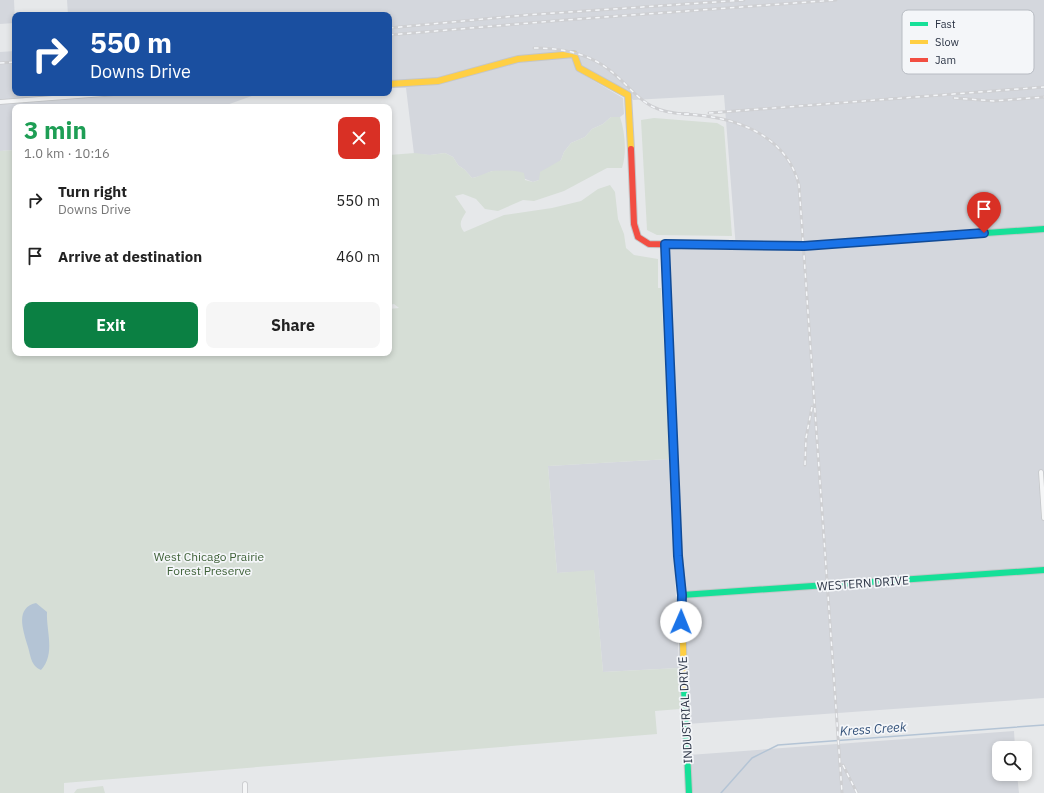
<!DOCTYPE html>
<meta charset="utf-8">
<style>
:root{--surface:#fff;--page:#f6f6f6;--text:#222;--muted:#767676;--accent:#0b8043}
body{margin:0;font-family:"IBM Plex Sans",sans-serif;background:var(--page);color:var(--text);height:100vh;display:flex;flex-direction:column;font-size:15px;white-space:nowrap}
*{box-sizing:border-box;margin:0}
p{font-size:13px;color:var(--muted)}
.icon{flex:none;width:22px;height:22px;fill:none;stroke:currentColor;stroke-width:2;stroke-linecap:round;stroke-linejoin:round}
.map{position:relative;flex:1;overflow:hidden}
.side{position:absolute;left:12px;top:104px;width:380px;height:252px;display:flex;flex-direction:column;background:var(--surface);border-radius:8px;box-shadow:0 2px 6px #0003}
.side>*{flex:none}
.top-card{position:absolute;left:12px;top:12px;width:380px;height:84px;border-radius:8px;box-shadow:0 2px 6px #0003;background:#1a4fa0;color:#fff;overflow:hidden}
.buttons{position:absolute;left:992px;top:741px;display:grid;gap:8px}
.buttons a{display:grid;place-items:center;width:40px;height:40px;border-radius:8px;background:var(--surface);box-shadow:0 2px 6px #0003;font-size:20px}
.pin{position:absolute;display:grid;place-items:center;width:34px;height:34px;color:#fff;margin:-41px -17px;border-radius:50% 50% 50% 0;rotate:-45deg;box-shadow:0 0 4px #0007}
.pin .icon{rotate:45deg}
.me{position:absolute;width:44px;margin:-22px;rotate:1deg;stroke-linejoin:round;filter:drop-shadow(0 0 3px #0008)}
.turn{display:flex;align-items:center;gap:14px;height:84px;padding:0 12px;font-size:18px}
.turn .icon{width:52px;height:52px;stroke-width:2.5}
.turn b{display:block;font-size:28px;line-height:34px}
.round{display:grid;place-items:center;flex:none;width:42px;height:42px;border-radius:8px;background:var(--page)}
.headline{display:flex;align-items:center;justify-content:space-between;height:68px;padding:0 12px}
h1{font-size:24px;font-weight:700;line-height:30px;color:#1e9e55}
.button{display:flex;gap:8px;margin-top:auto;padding:8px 12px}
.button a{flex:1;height:46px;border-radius:8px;background:var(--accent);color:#fff;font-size:16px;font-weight:700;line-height:46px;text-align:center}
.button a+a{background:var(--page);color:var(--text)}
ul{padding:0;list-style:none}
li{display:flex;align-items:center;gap:12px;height:56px;padding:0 12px}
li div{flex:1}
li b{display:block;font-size:15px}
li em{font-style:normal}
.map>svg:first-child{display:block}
.built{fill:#d4d7dd}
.green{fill:#d6ded6}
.water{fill:#b4c4d5}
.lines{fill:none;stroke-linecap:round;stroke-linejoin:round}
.stream{stroke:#b4c4d5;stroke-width:1.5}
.street-casing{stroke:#c4c6c8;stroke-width:5.5}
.fast-casing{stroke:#c4c6c8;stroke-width:8}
.slow-casing{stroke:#c4c6c8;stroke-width:8}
.jam-casing{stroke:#c4c6c8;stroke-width:8}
.street{stroke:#f5f6f7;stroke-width:4}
.fast{stroke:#16e098;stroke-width:6}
.slow{stroke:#ffcf43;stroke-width:6}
.jam{stroke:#f24e42;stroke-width:6}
.rail-casing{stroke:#cecfd2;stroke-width:3}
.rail{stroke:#f4f6f9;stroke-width:1.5;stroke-dasharray:4.5;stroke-linecap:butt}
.route-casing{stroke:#114b97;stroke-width:10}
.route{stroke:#1a73e8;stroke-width:7}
.labels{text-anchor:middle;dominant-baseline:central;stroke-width:3.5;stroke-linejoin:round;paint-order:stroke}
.park-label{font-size:12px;fill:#3f6138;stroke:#f4f6f9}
.street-label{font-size:12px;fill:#2b3445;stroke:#f4f6f9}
.water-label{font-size:13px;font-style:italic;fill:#34527a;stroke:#f4f6f9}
.key{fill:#f4f6f9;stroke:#b8bcc3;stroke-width:1}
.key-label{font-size:11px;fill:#2b3445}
</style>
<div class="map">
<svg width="1044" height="793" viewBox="0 0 1044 793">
<rect width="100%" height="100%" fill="#e6e8ea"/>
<g class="built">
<path d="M0 0H14L15 23 0 24Z"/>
<path d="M67 0H1044V698L687 724 668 247 736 249 724 95 633 100 628 92 580 66 577 71 623 98 624 114 620 117H611L603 124 592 129 585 137 571 143 564 152 561 160 539 180 533 182 505 171H492L481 176 472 178 465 170 458 165 453 157 445 153 430 155 414 154 406 88H389V15H68Z"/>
<path d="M15 51V93H260L221 107H15V150L0 151V52Z"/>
<path d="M670 459 679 668 603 672 594 571 557 573 548 466Z"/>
<path d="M1014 731 1015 748H999V774H1017L1019 793H691L689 755Z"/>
</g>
<g class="green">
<path d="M611 117H620C625 132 627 153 622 168H607L564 191 534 201 523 200 498 211 485 209 476 199 463 194 455 196 466 212C461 220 458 224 464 232L504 215 552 208 581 201 598 189 610 185 615 192 618 219 624 234 626 248 634 255 658 259V288H661L670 459 548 466 557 573 594 570 603 672 679 668 680 709 655 711 657 734 64 783V793H0V151L15 150V353H389V309L399 308 394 304 389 305V155L415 153 430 155 445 153 453 157 458 165 465 170 472 178C479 177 486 172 493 171 501 170 516 170 524 173L525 180 533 182 539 180 540 172 561 160 564 152 571 143 585 137 592 129 603 124Z"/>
<path d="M654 118 717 123 724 127 732 236 657 235 647 230 641 120Z"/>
<path d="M103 786 105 793H74L77 789Z"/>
</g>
<path class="water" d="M36 603 47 612C46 631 56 654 41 670 30 665 31 655 27 644 23 629 15 608 36 603Z"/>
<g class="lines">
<path class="stream" d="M721 793 752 758 778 745 1044 725"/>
<g class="street-casing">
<g id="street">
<path d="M0 102 117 93"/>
<path d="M1041 472 1044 518"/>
<path d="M245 793V784"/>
</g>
</g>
<g class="fast-casing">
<g id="fast">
<path d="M843 243 1044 229"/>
<path d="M665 244 676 510"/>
<path d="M682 595 1044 570"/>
<path d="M684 688 689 793"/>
</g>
</g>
<g class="slow-casing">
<g id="slow">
<path d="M389 84 438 81 518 59 574 54 579 68 628 95 631 149"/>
<path d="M676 510 682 595 684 688"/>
</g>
</g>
<g class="jam-casing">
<path id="jam" d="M631 149 634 224 638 237 649 244 804 246 843 243"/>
</g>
<use href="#street" class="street"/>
<use href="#fast" class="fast"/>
<use href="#slow" class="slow"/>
<use href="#jam" class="jam"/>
<g class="rail-casing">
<g id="rail">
<path d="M389 28 526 15 744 0"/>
<path d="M389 35 565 20 836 0"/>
<path d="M534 48C559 48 583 52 604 66 637 89 640 114 689 114"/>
<path d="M0 63 15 62"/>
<path d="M954 98 994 101 1044 97"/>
<path d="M709 113 1044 87"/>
<path d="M684 114C732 116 786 133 799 185L842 793"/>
<path d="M805 465 806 438 812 407"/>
<path d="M843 765 857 793"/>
</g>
</g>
<use href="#rail" class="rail"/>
</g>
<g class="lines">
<g class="route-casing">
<path id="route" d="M681 622 682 595 678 556 665 244 804 246 984 233"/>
</g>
<use href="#route" class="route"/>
</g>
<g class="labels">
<g class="park-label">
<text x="209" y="556">West Chicago Prairie<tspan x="209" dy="14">Forest Preserve</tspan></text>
</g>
<g class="street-label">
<text transform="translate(863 583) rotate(-4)">WESTERN DRIVE</text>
<text transform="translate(685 710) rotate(-93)">INDUSTRIAL DRIVE</text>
</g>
<g class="water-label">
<text transform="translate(873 729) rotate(-4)">Kress Creek</text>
</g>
</g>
<rect x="902" y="10" width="132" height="64" rx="6" class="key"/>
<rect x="910" y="22" width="18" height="4" fill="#16e098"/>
<rect x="910" y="40" width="18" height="4" fill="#ffcf43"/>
<rect x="910" y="58" width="18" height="4" fill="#f24e42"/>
<g class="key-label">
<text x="935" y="28">Fast</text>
<text x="935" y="46">Slow</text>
<text x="935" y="64">Jam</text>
</g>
</svg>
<div class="buttons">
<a><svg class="icon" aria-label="search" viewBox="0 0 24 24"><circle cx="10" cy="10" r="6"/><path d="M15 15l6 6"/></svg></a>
</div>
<div class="pin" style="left:984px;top:233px;background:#d93025"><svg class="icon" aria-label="arrive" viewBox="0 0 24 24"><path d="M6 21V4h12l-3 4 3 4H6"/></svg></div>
<svg class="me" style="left:681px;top:622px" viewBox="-20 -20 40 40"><circle r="19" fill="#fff"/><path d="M0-13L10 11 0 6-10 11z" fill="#1a73e8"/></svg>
<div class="top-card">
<div class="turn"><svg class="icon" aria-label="right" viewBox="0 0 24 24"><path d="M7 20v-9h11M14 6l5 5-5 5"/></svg><div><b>550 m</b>Downs Drive</div></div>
</div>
<section class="side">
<div class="headline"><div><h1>3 min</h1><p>1.0 km · 10:16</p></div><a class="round" style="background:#d93025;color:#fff"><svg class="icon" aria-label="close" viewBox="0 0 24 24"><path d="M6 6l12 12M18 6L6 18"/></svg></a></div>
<ul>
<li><svg class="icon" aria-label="right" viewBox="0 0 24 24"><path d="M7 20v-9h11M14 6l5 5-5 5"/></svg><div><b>Turn right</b><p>Downs Drive</p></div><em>550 m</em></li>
<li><svg class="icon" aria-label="arrive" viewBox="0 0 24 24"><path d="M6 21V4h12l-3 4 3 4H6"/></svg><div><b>Arrive at destination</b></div><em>460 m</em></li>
</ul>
<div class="button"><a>Exit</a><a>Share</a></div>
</section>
</div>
